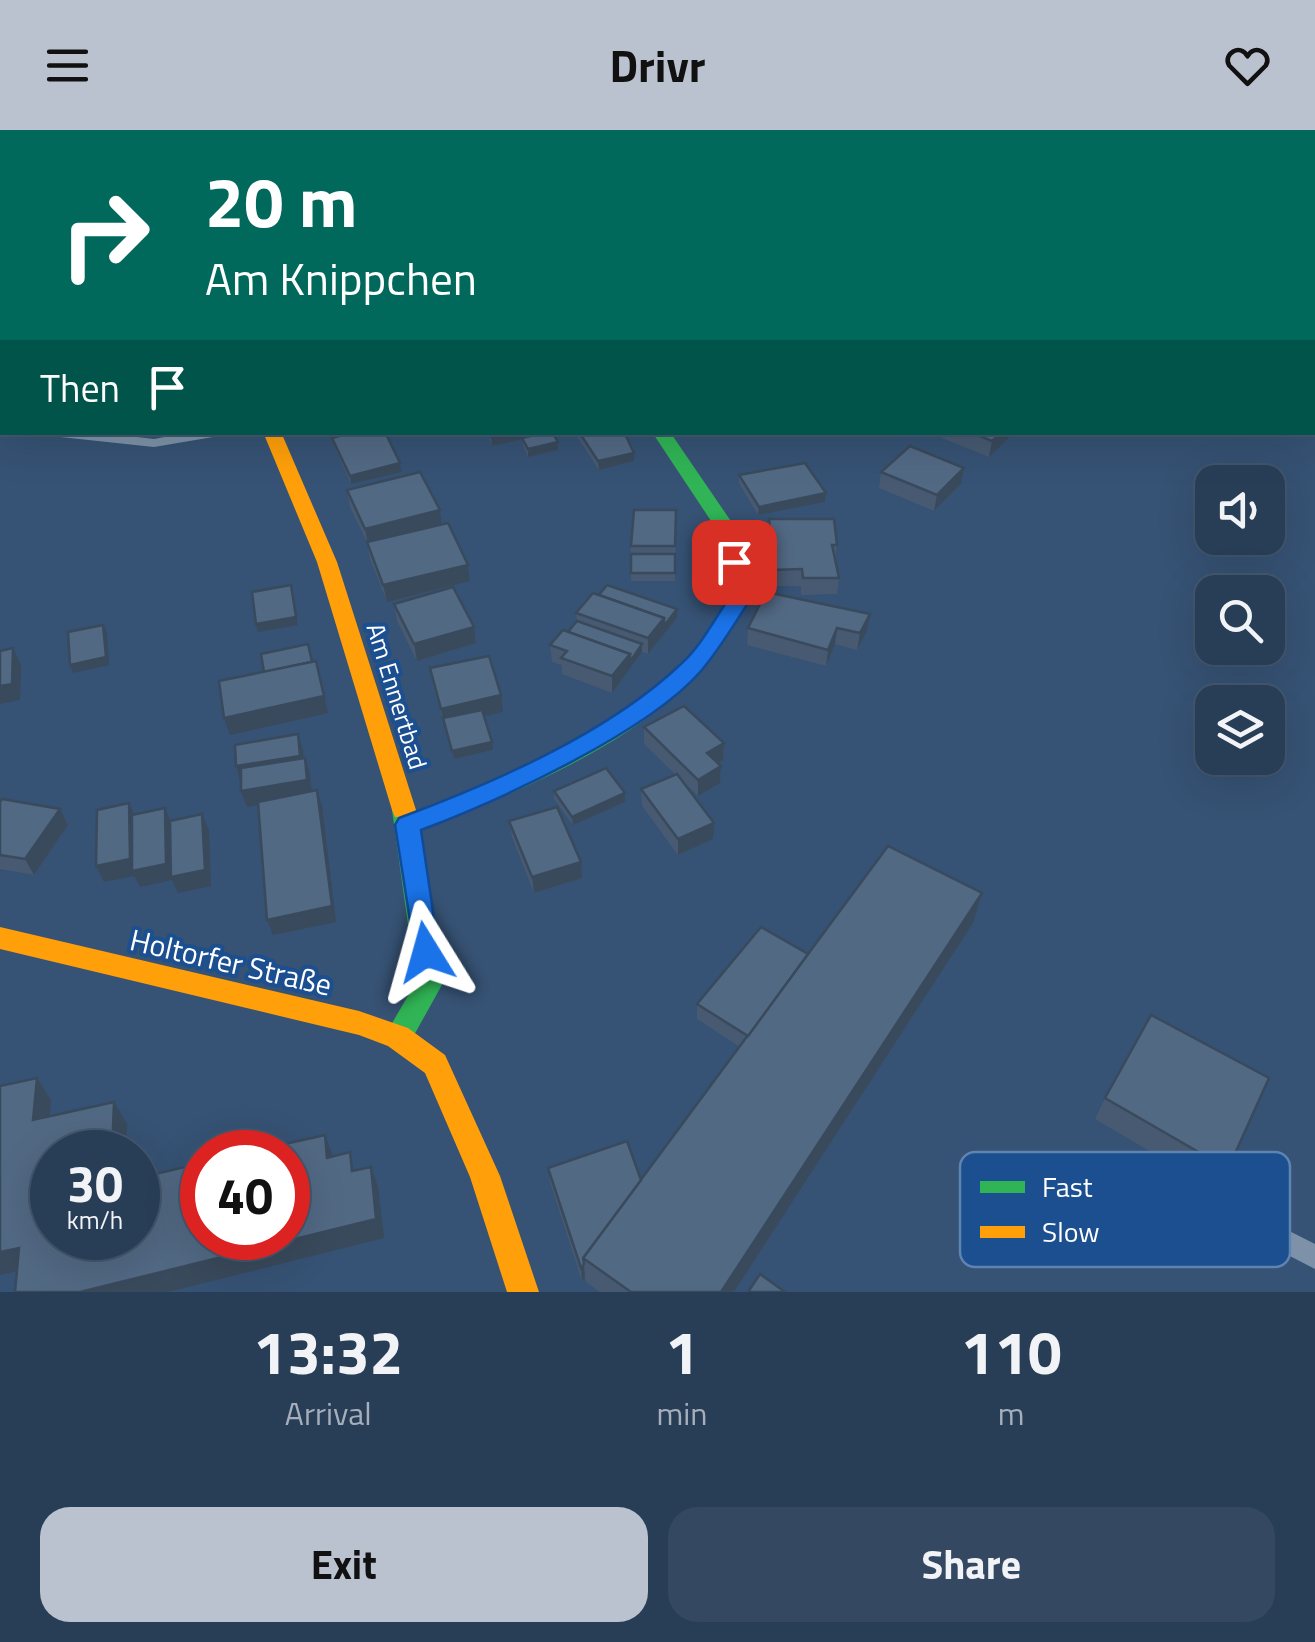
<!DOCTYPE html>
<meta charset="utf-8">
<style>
:root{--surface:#283e57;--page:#344961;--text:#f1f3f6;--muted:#a5aeba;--line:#44576d;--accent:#b9c2ce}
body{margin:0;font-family:"Titillium Web",sans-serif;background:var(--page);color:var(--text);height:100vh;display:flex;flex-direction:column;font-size:38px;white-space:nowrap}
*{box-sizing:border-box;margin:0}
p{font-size:32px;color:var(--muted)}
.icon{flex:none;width:55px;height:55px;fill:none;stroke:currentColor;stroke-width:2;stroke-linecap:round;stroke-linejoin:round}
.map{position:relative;height:1162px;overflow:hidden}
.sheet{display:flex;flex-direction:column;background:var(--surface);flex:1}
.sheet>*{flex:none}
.hud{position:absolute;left:0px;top:0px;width:1315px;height:305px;box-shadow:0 10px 40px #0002,0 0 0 2px var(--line);background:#00695c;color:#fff;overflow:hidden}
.tools{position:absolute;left:1195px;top:335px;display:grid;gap:20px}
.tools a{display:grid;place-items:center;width:90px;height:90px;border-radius:20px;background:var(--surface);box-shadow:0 10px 40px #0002,0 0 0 2px var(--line);font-size:50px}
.speed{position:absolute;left:30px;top:1000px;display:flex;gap:20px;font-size:50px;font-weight:700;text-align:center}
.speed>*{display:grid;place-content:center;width:130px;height:130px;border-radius:50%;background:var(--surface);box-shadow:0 10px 40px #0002,0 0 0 2px var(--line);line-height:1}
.speed small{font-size:25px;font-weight:400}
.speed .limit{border:15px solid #d22;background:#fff;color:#111}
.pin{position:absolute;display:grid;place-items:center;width:85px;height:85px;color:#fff;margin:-42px;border-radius:20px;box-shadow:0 5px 15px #0006}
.me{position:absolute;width:110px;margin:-55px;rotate:352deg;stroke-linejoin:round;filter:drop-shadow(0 0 8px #0008)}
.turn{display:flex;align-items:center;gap:35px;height:210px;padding:0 40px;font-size:45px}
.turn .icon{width:130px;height:130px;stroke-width:2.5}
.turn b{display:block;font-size:70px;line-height:85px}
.then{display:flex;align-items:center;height:95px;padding:0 40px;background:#0003;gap:20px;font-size:38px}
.eta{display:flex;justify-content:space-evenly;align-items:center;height:170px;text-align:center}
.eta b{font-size:60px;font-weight:700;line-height:70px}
.button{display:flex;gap:20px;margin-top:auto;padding:20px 40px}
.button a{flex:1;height:115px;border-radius:30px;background:var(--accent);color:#111;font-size:40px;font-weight:700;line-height:115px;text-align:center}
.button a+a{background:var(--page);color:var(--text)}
header{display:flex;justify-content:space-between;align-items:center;height:130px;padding:0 40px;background:var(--accent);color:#111;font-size:45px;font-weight:700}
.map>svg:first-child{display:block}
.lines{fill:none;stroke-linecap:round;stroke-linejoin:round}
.lane{fill:#7d92a8;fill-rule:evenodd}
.street{fill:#7d92a8;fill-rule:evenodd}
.fast{fill:#30b455;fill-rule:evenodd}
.slow{fill:#ff9f0a;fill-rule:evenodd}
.wall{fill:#475a72}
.shaded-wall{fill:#394a5c}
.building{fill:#526984;stroke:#394a5c;stroke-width:2.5}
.route{fill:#1a73e8;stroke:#114b97;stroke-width:2.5}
.labels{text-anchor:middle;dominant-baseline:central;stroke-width:8;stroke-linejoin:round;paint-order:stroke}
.street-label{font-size:25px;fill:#fff;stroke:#1b4f8f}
.near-street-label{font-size:30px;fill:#fff;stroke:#1b4f8f}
.key{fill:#1b4f8f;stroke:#5f84b1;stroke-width:2.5}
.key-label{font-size:28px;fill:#fff}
</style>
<header><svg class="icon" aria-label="menu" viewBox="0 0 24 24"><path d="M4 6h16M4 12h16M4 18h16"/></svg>Drivr<svg class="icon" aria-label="heart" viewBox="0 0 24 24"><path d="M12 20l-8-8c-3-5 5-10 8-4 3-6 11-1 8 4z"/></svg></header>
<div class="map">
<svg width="1315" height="1162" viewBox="0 0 1315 1162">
<rect width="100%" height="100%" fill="#365274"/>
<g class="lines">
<g class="lane">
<rect x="0" y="285" width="2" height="8"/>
<path d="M44 302H95L154 309 191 302H226L219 306 154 317 51 306Z"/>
<path d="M1161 1036 1315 1114V1139L1153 1055 1149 1047 1153 1039Z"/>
</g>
<g class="street">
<path d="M568 0H591L592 2H570Z"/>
<path d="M637 0H658L659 2H639Z"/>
<rect x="0" y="9" width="2" height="12"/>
</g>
<g class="fast">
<path d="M1060 0H1079L1081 2H1061Z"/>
<path d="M1135 0H1154L1156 2H1136Z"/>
<path d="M652 302H670L737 400 752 465C736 491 721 520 700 542 625 620 518 661 419 701L443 853 408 916 398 919 388 916 384 907 416 852 392 680 395 673H413L416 682C511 644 617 604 688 528 705 509 717 486 732 465L717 400Z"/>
</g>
<g class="slow">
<rect x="1312" y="51" width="3" height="8"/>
<path d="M263 302H281L337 432 416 680 413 687H395L392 680 317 432Z"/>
<path d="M0 797 359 881 408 898 445 925 500 1046 539 1162H507L470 1047 425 943 388 916 359 905 0 819Z"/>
</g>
</g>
<g class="wall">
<path d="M487 302H522L523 308 558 312V320L528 327 523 316 522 309 492 316Z"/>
<path d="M574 302H624L634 323V331L599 340Z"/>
<path d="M943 302H1015L989 327 942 308Z"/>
<path d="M332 308 400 333 402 342 351 354 334 316Z"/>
<path d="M964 338 961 354 934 381 879 358 881 342Z"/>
<path d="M739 345 826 363 825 372 758 385 739 353Z"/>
<path d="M347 360 440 380 442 395 468 435 470 451 387 472 370 429 367 412 350 377Z"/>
<path d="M676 380 675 451H631V416Z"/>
<path d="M769 389 837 415 835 429 839 448 837 464 801 465V456H770L766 432 767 416H769Z"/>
<path d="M394 474 474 497 476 513 417 531 397 491Z"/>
<path d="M576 483 677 488 648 524 642 522 612 563 562 544V535L552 532 550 515 568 502 577 491Z"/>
<path d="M870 484 867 501 857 520 835 514 826 536 747 515 748 498Z"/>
<path d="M430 538 503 582 484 586 493 620 454 629 433 555Z"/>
<path d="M644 597 724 613 723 630 717 633 721 636 720 653 698 666 680 649 713 709 678 725 642 676 641 659 676 645 644 614Z"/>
<path d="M554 661 625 663V672L573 695 554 669Z"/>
<path d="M0 672 60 679 68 695 34 745 0 739Z"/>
<path d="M509 691 582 748 534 763 512 707Z"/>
<path d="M973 793 734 1162H600L586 1152 585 1147 582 1151 550 1052 548 1038 641 1050 740 917 697 889V874L808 824Z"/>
<path d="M1105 968 1228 1039 1214 1059 1095 989Z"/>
</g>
<g class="shaded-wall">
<path d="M515 302H522L523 309 492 316 491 307Z"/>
<path d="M1002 302H1015L989 327 992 311Z"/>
<path d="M558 312V320L528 327V319Z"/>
<path d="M634 323V331L599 340 598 331Z"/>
<path d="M400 333 402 342 351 354 350 346Z"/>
<path d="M964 338 961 354 934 381 937 365Z"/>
<path d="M826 363 825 372 758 385 759 377Z"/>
<path d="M440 380 442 396 368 415 365 399Z"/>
<path d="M468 435 470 451 387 472 383 455Z"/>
<path d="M291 455 298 495 258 502 256 494Z"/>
<path d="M677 479V488L648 524V508L664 488Z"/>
<path d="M870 484 867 501 857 520 860 503Z"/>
<path d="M103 495 107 503 109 535 73 543 70 535Z"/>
<path d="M474 497 476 513 417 531 414 514Z"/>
<path d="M837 498 835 514 826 536 828 520Z"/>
<path d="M642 514V522L612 563V546L630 524Z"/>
<path d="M13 518 21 535 20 570 0 574V556Z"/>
<path d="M316 531 328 583 230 605 224 588Z"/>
<path d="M501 565 503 582 445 595 443 588 444 595 441 579Z"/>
<path d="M298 604 303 620 304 642 241 653 236 636Z"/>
<path d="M492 612 493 620 454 629 452 621Z"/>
<path d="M724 613 723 630 706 639 707 623Z"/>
<path d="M305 628 310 644 312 666 247 677 241 661Z"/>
<path d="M721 636 720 653 698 666V650Z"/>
<path d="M317 660 322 676 336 792 273 805 267 790Z"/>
<path d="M625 663V672L573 695 572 687Z"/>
<path d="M129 673 137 690 165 678 172 695 202 684 209 701 211 756 178 763 172 750 140 757 134 746 104 752 96 736Z"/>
<path d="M60 679 68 695 34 745 25 729Z"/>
<path d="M714 693 713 709 678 725V709Z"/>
<path d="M581 732 582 748 534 763 532 747Z"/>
<path d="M982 763 973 793 734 1162H721Z"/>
<path d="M37 948 51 970 48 1011 33 990Z"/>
<path d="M114 972 127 994 126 1022H112Z"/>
<path d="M325 1005 333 1026 335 1048 327 1028Z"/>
<path d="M371 1037 378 1057 384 1108 168 1162H80Z"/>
<path d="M19 1118 35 1137 0 1145V1122Z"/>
<path d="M584 1134 585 1147 582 1151 581 1138Z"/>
</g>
<g class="building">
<path d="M327 0H367L366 2H326Z"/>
<path d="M677 0H716L718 2H679Z"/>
<path d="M354 302H385L400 333 350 346 332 308Z"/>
<path d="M489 302H515L491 307Z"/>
<path d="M547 302H552L558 312 528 319 522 308Z"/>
<path d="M579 302H624L634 323 598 331Z"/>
<path d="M970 302H1002L992 311Z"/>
<path d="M910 316 964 338 937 365 881 342Z"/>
<path d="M805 333 826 363 759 377 739 345Z"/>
<path d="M420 342 440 380 365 399 347 360Z"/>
<path d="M634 380H676L675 416H631Z"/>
<path d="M769 389H834L837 415H832L839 448H803L802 439 771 440 767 416H772Z"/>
<path d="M448 393 468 435 383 455 367 412Z"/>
<rect x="631" y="424" width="44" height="19"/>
<path d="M291 455 296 487 256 494 252 462Z"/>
<path d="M607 455 677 479 664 496V488L599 465Z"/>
<path d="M453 457 474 497 414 514 394 474Z"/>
<path d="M766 462 870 484 860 503 837 498 828 520 748 498Z"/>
<path d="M593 463 664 488 648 508 576 483Z"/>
<path d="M577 491 642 514 630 532V524L568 502Z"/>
<path d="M103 495 106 527 70 535 68 502Z"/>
<path d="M563 500 630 524 612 546 561 528 567 521 550 515Z"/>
<path d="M308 514 312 532 264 542 261 524Z"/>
<path d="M13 518 12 554 0 556V521Z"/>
<path d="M489 526 501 565 441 579 430 538Z"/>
<path d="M316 531 324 566 224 588 219 551Z"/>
<path d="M684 576 724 613 707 623 721 636 698 650 644 597Z"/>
<path d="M482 580 492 612 452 621 443 588Z"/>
<path d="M298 604 300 626 236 636 235 615Z"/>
<path d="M305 628 307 650 241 661V638Z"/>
<path d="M606 638 625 663 572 687 554 661Z"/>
<path d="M677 644 714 693 678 709 641 659Z"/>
<path d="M317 660 332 776 267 790 258 672Z"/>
<path d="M2 669 60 679 25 729 0 725V672Z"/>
<path d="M129 673 130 729 96 736 97 680Z"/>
<path d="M557 677 581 732 532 747 509 691Z"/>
<path d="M165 678 166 734 132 741V685Z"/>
<path d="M202 684 205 740 171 747 170 691Z"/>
<path d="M888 716 982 763 721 1162H631L583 1128Z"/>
<path d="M761 797 808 824 748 906 697 874Z"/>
<path d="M1151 885 1269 948 1228 1039 1105 968Z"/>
<path d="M37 948 33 990 114 972 112 1022H52V1108H138V1048L202 1033V1108H288V1022H249L325 1005 327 1028 350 1022 352 1041 371 1037 376 1089 80 1162H15L19 1118 0 1122V956Z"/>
<path d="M627 1011 641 1050 583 1128 584 1134 581 1138 548 1038Z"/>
<path d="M760 1144 785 1162H748Z"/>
</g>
<path class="route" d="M734 426 745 432 753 465C737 490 720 519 701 541 647 603 498 671 421 700L439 822 435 829H416L395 695 399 688C493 653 609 603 682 533 702 515 716 486 732 464L724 432Z"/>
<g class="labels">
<g class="street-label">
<text transform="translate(397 566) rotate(73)">Am Ennertbad</text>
</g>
<g class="near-street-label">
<text transform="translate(231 832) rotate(13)">Holtorfer Straße</text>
</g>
</g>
<rect x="960" y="1022" width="330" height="115" rx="15" class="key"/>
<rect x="980" y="1051" width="45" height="12" fill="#30b455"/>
<rect x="980" y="1096" width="45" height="12" fill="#ff9f0a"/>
<g class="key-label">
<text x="1042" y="1067">Fast</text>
<text x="1042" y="1112">Slow</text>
</g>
</svg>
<div class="tools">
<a><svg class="icon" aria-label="sound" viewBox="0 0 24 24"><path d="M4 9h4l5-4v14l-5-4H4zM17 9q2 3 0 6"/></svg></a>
<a><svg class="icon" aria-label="search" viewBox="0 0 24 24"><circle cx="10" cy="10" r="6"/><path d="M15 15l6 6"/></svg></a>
<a><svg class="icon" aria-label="layers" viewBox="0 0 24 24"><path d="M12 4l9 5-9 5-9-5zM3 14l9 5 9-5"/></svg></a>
</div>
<div class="speed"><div>30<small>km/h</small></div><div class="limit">40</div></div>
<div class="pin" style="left:734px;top:432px;background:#d93025"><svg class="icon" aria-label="arrive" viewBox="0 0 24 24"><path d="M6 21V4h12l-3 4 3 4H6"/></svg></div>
<svg class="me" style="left:426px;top:822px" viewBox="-20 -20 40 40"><path d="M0-17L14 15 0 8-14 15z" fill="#1a73e8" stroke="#fff" stroke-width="4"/></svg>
<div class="hud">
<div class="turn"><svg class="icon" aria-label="right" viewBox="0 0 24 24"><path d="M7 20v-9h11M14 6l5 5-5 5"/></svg><div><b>20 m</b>Am Knippchen</div></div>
<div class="then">Then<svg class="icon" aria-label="arrive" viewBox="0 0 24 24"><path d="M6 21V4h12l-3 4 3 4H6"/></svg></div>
</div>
</div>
<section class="sheet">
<div class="eta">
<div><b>13:32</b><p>Arrival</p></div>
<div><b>1</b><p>min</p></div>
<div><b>110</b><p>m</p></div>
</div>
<div class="button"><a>Exit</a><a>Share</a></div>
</section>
